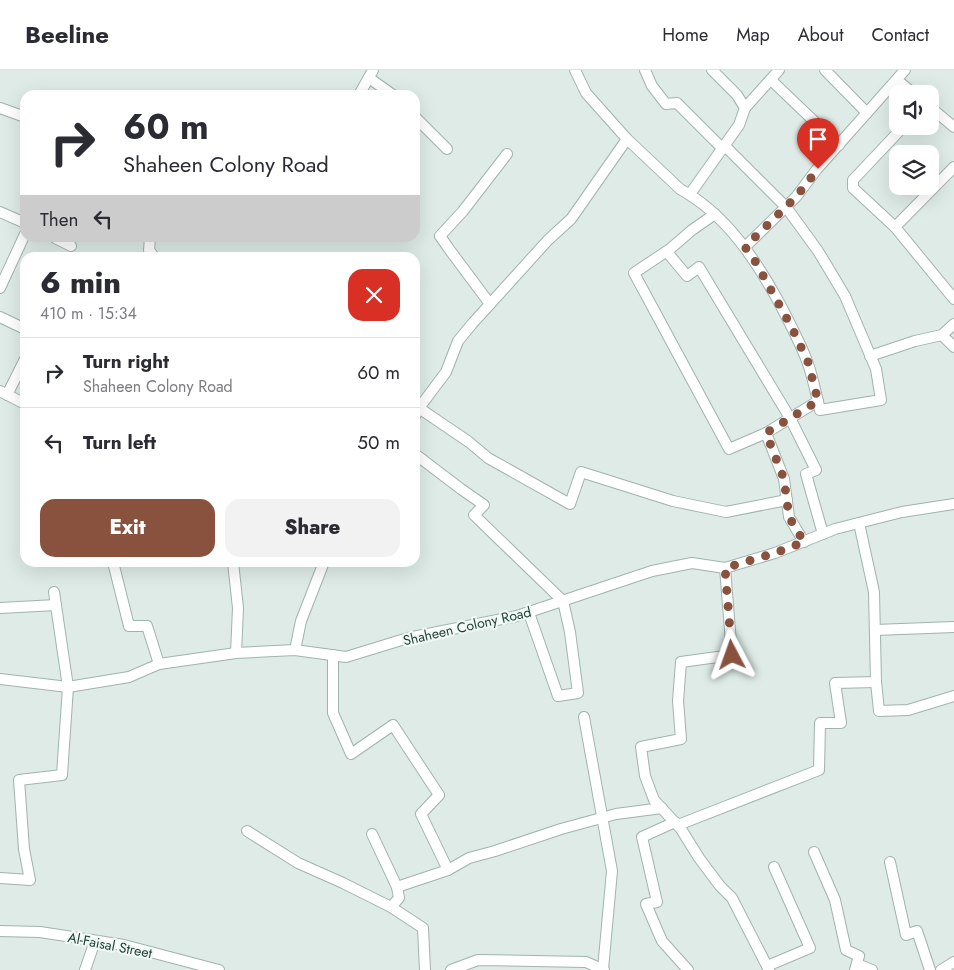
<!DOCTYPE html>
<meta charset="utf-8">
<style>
:root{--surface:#fff;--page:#f2f2f3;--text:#2b2b33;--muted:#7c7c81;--line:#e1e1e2;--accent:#89523e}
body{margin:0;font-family:Jost,sans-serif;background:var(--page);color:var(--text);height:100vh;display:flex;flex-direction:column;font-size:19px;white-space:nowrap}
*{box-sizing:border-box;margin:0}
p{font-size:16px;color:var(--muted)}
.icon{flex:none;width:28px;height:28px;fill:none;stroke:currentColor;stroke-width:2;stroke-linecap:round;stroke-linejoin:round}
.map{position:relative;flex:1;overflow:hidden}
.drawer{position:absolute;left:20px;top:182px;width:400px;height:315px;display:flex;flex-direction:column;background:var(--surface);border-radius:15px;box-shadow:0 5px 20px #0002}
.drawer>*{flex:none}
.top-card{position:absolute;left:20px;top:20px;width:400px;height:152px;border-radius:15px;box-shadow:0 5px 20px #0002;background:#fff;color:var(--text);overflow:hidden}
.tools{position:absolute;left:889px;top:15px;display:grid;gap:10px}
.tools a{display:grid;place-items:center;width:50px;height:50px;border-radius:10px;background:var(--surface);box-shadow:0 5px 20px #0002;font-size:25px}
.pin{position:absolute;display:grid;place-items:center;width:42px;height:42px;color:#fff;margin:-51px -21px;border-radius:50% 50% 50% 0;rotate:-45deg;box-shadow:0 0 5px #0007}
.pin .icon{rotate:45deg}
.me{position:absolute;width:55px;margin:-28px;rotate:356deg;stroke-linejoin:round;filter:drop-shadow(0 0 4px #0008)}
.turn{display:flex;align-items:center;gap:18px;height:105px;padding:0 20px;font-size:22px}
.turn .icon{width:65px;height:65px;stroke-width:2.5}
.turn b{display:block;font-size:35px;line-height:42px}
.then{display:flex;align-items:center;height:48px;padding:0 20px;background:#0003;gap:10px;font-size:19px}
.round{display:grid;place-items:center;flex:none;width:52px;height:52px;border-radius:15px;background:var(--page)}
.summary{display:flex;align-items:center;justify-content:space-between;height:85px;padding:0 20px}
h1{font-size:30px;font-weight:800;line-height:38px}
.button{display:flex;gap:10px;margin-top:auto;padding:10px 20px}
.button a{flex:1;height:58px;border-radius:15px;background:var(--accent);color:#fff;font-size:20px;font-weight:800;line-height:58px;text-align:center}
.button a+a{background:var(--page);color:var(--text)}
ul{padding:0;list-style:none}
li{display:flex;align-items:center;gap:15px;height:70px;padding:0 20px;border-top:1px solid var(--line)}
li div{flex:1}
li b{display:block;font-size:19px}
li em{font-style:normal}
header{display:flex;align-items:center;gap:30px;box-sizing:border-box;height:70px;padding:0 25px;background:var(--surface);border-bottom:1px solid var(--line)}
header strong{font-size:24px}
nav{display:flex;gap:28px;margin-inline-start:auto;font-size:18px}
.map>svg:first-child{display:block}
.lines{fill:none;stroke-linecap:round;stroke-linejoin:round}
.street-casing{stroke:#a1b3ae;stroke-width:12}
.street{stroke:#fff;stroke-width:10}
.route{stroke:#89523e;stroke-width:9;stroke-dasharray:0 16.2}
.labels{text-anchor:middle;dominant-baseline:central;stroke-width:4.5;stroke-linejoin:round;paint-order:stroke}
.street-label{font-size:14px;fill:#1f3c36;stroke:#eff8f4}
</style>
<header>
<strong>Beeline</strong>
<nav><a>Home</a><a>Map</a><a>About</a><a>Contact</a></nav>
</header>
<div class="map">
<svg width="954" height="900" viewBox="0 0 954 900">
<rect width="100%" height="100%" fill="#deebe6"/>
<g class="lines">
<g class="street-casing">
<g id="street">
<path d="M575 0 586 23 627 69 680 119C727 145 756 190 781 236 790 254 800 272 807 291 813 307 816 324 820 340L881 330 876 299 845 226 818 181 786 137 725 76"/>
<path d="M645 0 652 16 666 34 677 33 723 79"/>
<path d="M712 0 737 25 745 38"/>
<path d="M825 0 867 43"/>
<path d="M369 8 393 25"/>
<path d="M771 10 839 75"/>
<path d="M897 10 914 24"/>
<path d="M359 25 373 0"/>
<path d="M930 37 954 57"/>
<path d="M0 38 25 47"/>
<path d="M415 47 447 79"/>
<path d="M904 56 853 110V118L895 157 954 229"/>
<path d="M690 124 739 55 745 38 779 0"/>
<path d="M0 142 25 153"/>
<path d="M715 144 692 160 670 179 634 203 729 379 766 363 784 409 789 447 804 472"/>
<path d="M895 157 954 97"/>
<path d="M55 168 71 176"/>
<path d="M150 168 149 180 155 188"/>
<path d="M745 177 796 127 817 99 905 0"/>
<path d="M667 182 687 206 699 197 790 348 816 400 806 404 823 464"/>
<path d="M0 218 25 164"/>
<path d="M490 234 449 179 440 166 463 141 507 84"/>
<path d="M0 247 25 259"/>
<path d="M942 265 954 277"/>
<path d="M870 286 915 271 942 265 954 254"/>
<path d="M0 321 25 334"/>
<path d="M7 325 25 289"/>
<path d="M419 338 469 372 488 388 570 434 581 402 673 431 726 442 787 430"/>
<path d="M415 346 419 338 446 302 458 271 472 254 548 170 571 149 627 69"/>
<path d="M766 363 818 331"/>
<path d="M415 384 461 419 484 435 474 445 563 531 570 562 578 623 558 626 529 543"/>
<path d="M113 492 129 556H147L159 594"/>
<path d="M233 492 238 538 236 583"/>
<path d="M725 498 732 585 681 592 678 631 681 669 641 677 645 706 654 730 681 759 699 788 720 816 732 828 769 900"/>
<path d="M0 538 56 535"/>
<path d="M875 560 954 557"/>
<path d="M295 580 301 551 324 492"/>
<path d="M333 585V643L351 684 393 655 439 725 421 744 448 800 469 788 495 781 561 759 616 744 662 738"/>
<path d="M0 609 68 617 129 607 159 594 236 583 295 580 346 587 408 568 517 546 652 501 692 493 725 498 775 483 835 459 902 442 954 434"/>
<path d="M876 612 879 641 908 640 954 626"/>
<path d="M584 647 612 801 603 899"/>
<path d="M675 752 642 767 657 832 646 834 662 871 688 900"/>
<path d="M678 755 819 700 820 653H841L835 613 876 612 874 522 859 453"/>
<path d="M247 761 298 793 343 813 391 837 423 858 425 900"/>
<path d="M372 764 397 817"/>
<path d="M814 782 835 830 846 880 859 886 855 900"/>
<path d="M890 792 906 865 917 861 930 900"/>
<path d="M0 808 30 810 24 779 19 710 62 705 68 617 54 522"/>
<path d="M391 837 399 828 397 817 448 800"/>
<path d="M0 861 40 862 124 875 219 900"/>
<path d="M857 894 872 900"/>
<path d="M767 896 810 878 774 797"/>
<path d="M85 900 95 871"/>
<path d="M451 900 478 890 586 892 604 900"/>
<path d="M941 900 954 892"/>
</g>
</g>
<use href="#street" class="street"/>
</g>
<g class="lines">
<path class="route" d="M732 585 725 498 775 483 804 472 789 447 784 409 766 363 818 331 808 292 792 258 755 191 745 177 796 127 818 99"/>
</g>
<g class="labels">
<g class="street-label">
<text transform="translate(467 556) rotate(-13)">Shaheen Colony Road</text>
<text transform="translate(110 875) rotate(11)">Al-Faisal Street</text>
</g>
</g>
</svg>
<div class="tools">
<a><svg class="icon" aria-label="sound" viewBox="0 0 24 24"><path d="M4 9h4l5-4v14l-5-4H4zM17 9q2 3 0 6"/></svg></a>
<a><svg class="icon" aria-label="layers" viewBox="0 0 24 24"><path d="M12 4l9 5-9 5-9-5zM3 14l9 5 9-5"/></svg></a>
</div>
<div class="pin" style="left:818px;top:99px;background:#d93025"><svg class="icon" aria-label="arrive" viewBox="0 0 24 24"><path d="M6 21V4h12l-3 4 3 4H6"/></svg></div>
<svg class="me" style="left:732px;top:585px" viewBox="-20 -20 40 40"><path d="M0-17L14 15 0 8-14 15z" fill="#89523e" stroke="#fff" stroke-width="4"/></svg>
<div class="top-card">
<div class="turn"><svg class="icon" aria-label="right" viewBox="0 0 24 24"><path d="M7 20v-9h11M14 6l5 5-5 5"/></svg><div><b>60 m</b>Shaheen Colony Road</div></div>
<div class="then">Then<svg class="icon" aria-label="left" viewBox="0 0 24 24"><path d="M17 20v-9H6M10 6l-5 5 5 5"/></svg></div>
</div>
<section class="drawer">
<div class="summary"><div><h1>6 min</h1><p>410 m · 15:34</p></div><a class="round" style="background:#d93025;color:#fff"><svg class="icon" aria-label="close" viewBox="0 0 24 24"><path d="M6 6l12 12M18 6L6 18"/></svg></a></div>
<ul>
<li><svg class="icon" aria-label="right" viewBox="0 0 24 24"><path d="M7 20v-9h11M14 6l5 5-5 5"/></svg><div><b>Turn right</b><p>Shaheen Colony Road</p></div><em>60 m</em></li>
<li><svg class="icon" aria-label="left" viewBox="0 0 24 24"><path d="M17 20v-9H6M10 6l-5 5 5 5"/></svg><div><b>Turn left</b></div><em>50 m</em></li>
</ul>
<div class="button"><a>Exit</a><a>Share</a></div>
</section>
</div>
